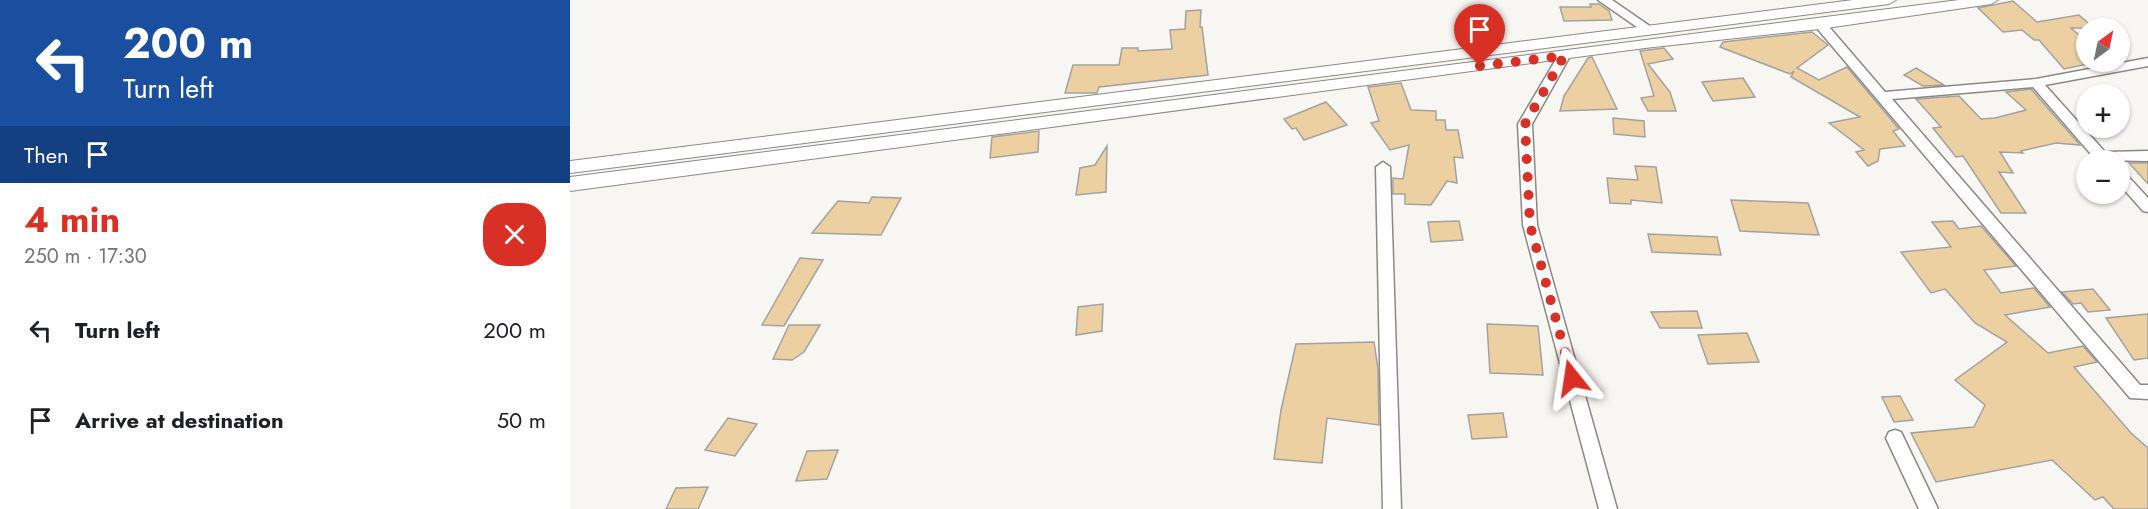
<!DOCTYPE html>
<meta charset="utf-8">
<style>
:root{--surface:#fff;--page:#f2f2f2;--text:#202124;--muted:#757577;--accent:#d93025}
body{margin:0;font-family:Jost,sans-serif;background:var(--page);color:var(--text);height:100vh;display:flex;flex-direction:column;font-size:22px;white-space:nowrap}
*{box-sizing:border-box;margin:0}
p{font-size:20px;color:var(--muted)}
.icon{flex:none;width:33px;height:33px;fill:none;stroke:currentColor;stroke-width:2;stroke-linecap:round;stroke-linejoin:round}
.map{position:relative;flex:1;overflow:hidden}
.details{display:flex;flex-direction:column;background:var(--surface);width:570px}
.details>*{flex:none}
.banner{background:#1a4fa0;color:#fff;overflow:hidden}
.needle{width:39px;rotate:33deg}
.fabs{position:absolute;left:1506px;top:18px;display:grid;gap:12px}
.fabs a{display:grid;place-items:center;width:54px;height:54px;border-radius:50%;background:var(--surface);box-shadow:0 2px 4px #0004;font-size:30px}
.pin{position:absolute;display:grid;place-items:center;width:51px;height:51px;color:#fff;margin:-62px -26px;border-radius:50% 50% 50% 0;rotate:-45deg;box-shadow:0 0 6px #0007}
.pin .icon{rotate:45deg}
.me{position:absolute;width:66px;margin:-33px;rotate:345deg;stroke-linejoin:round;filter:drop-shadow(0 0 4px #0008)}
.turn{display:flex;align-items:center;gap:21px;height:126px;padding:0 24px;font-size:27px}
.turn .icon{width:78px;height:78px;stroke-width:2.5}
.turn b{display:block;font-size:42px;line-height:51px}
.then{display:flex;align-items:center;height:57px;padding:0 24px;background:#0003;gap:12px;font-size:22px}
.round{display:grid;place-items:center;flex:none;width:63px;height:63px;border-radius:24px;background:var(--page)}
.headline{display:flex;align-items:center;justify-content:space-between;height:102px;padding:0 24px}
h1{font-size:36px;font-weight:700;line-height:45px;color:var(--accent)}
ul{padding:0;list-style:none}
li{display:flex;align-items:center;gap:18px;height:90px;padding:0 24px}
li div{flex:1}
li b{display:block;font-size:22px}
li em{font-style:normal}
main{display:flex;flex:1;min-height:0}
.map>svg:first-child{display:block}
.building{fill:#ecd0a2;stroke:#a4a29f;stroke-width:1.5}
.lines{fill:none;stroke-linecap:round;stroke-linejoin:round}
.minor-casing{stroke:#8b8986;stroke-width:3}
.major-casing{stroke:#8b8986;stroke-width:2}
.minor{fill:#fff;fill-rule:evenodd}
.major{fill:#fff;fill-rule:evenodd}
.route{stroke:#d93025;stroke-width:10;stroke-dasharray:0 18}
</style>
<main>
<section class="details">
<div class="banner">
<div class="turn"><svg class="icon" aria-label="left" viewBox="0 0 24 24"><path d="M17 20v-9H6M10 6l-5 5 5 5"/></svg><div><b>200 m</b>Turn left</div></div>
<div class="then">Then<svg class="icon" aria-label="arrive" viewBox="0 0 24 24"><path d="M6 21V4h12l-3 4 3 4H6"/></svg></div>
</div>
<div class="headline"><div><h1>4 min</h1><p>250 m · 17:30</p></div><a class="round" style="background:#d93025;color:#fff"><svg class="icon" aria-label="close" viewBox="0 0 24 24"><path d="M6 6l12 12M18 6L6 18"/></svg></a></div>
<ul>
<li><svg class="icon" aria-label="left" viewBox="0 0 24 24"><path d="M17 20v-9H6M10 6l-5 5 5 5"/></svg><div><b>Turn left</b></div><em>200 m</em></li>
<li><svg class="icon" aria-label="arrive" viewBox="0 0 24 24"><path d="M6 21V4h12l-3 4 3 4H6"/></svg><div><b>Arrive at destination</b></div><em>50 m</em></li>
</ul>
</section>
<div class="map">
<svg width="1578" height="509" viewBox="0 0 1578 509">
<rect width="100%" height="100%" fill="#f8f6f2"/>
<g class="building">
<path d="M1443 1 1467 22 1509 15 1524 28H1501L1516 41 1518 64 1494 69 1469 40H1464L1452 30 1433 32 1408 8Z"/>
<path d="M1020 4H1029L1039 11 1042 20 994 21 990 7H1021Z"/>
<path d="M631 10 630 27H632L638 75 529 87 527 93H495L503 65H549L552 48H568V51L602 49 600 30 615 29 616 11Z"/>
<path d="M1242 32 1258 45 1227 68 1249 80 1277 67 1329 129 1323 131 1335 146 1310 149 1308 161 1298 166 1286 152 1294 150 1259 123 1290 117 1221 77 1224 71 1220 74 1150 47 1153 42Z"/>
<path d="M1094 48 1103 59 1078 64 1100 92 1106 111H1078L1071 98 1084 96 1070 51Z"/>
<path d="M1022 57 1047 109 990 111 994 96 1018 58Z"/>
<path d="M1346 68 1374 85 1353 86 1334 75Z"/>
<path d="M1173 78 1185 97 1143 101 1132 82Z"/>
<path d="M831 83 841 110 866 111V120H875L876 130H888L893 158 884 157 887 183 877 181 861 205 835 204V194H823V178L833 179 839 145 820 150 801 123 809 121 798 87Z"/>
<path d="M1461 89 1510 145 1486 143 1451 151 1453 153 1430 152 1443 173 1429 172 1456 213H1431L1393 156 1386 157 1363 128 1371 127 1346 99 1389 96 1411 119 1425 118 1456 110 1436 92Z"/>
<path d="M756 102 777 125 734 140 726 128 722 129 714 119Z"/>
<path d="M1043 118 1074 121 1075 137 1044 134Z"/>
<path d="M469 131 468 152 420 158 422 137Z"/>
<path d="M537 146 536 192 506 195 510 168 525 165Z"/>
<path d="M1559 163H1578V184Z"/>
<path d="M1065 166 1086 167 1092 203 1061 200V204L1040 203 1037 178 1068 180Z"/>
<path d="M302 197 331 198 311 235 242 233 268 201 299 203Z"/>
<path d="M1161 200 1238 203 1249 235 1170 231Z"/>
<path d="M889 221 893 240 861 242 858 222Z"/>
<path d="M1383 221 1389 229 1411 226 1446 266 1414 270 1431 293 1464 288 1480 307 1435 315 1478 353 1513 346 1527 362 1504 367 1561 433 1578 448V509H1544L1533 497 1525 500 1482 460 1366 482 1341 433 1404 427 1415 405 1385 380 1437 342 1405 323 1375 289 1361 293 1331 252 1381 247 1362 222Z"/>
<path d="M1078 234 1147 237 1151 255 1082 252Z"/>
<path d="M230 258 253 260 214 326 192 325Z"/>
<path d="M1523 289 1540 310 1518 312 1511 303 1503 304 1492 292Z"/>
<path d="M533 304 532 331 506 335 508 307Z"/>
<path d="M1127 311 1132 328H1090L1081 312Z"/>
<path d="M1578 314V358L1564 360 1536 318Z"/>
<path d="M917 324 968 326 973 375 920 373Z"/>
<path d="M219 325H250L234 352 222 360 203 359Z"/>
<path d="M1177 333 1189 362 1138 364 1128 335Z"/>
<path d="M804 342 808 369 809 425 757 418 752 463 704 459 711 410 726 344Z"/>
<path d="M1330 396 1343 420 1324 422 1312 397Z"/>
<path d="M933 413 937 437 902 439 898 415Z"/>
<path d="M158 418 187 424 165 456 135 450Z"/>
<path d="M268 450 257 479 226 481 237 451Z"/>
<path d="M138 487 128 509H96L106 488Z"/>
</g>
<g class="lines">
<g class="minor-casing">
<g id="minor">
<path d="M1028 0H1042L1084 29 1078 33 1074 32Z"/>
<path d="M1250 20 1254 21 1315 92 1466 79 1578 58V66L1475 85 1535 152 1578 151V161L1526 160 1463 87 1322 99 1570 385H1578V399L1560 398 1246 27 1244 24Z"/>
<path d="M994 52 1000 56 962 124 967 225 1047 509H1029L953 225 948 124 988 56Z"/>
<path d="M813 162 820 167 831 509H813L806 167Z"/>
<path d="M1550 172 1555 173 1578 198V212L1573 211 1550 185Z"/>
<path d="M1325 430 1331 432 1368 509H1349L1316 438 1319 432Z"/>
</g>
</g>
<g class="major-casing">
<g id="major">
<path d="M1283 0H1326L1319 4 0 173V161Z"/>
<path d="M1389 0H1428L1421 4 1250 29 1075 48 0 191V177Z"/>
</g>
</g>
<use href="#minor" class="minor"/>
<use href="#major" class="major"/>
</g>
<g class="lines">
<path class="route" d="M910 66 994 56 955 124 960 225 1002 378"/>
</g>
</svg>
<div class="fabs">
<a><svg class="needle" viewBox="-14 -14 28 28"><path d="M0-13l5 13h-10z" fill="#e53935"/><path d="M0 13l5-13h-10z" fill="#757577"/></svg></a>
<a>+</a>
<a>−</a>
</div>
<div class="pin" style="left:910px;top:66px;background:#d93025"><svg class="icon" aria-label="arrive" viewBox="0 0 24 24"><path d="M6 21V4h12l-3 4 3 4H6"/></svg></div>
<svg class="me" style="left:1002px;top:378px" viewBox="-20 -20 40 40"><path d="M0-17L14 15 0 8-14 15z" fill="#d93025" stroke="#fff" stroke-width="4"/></svg>
</div>
</main>
